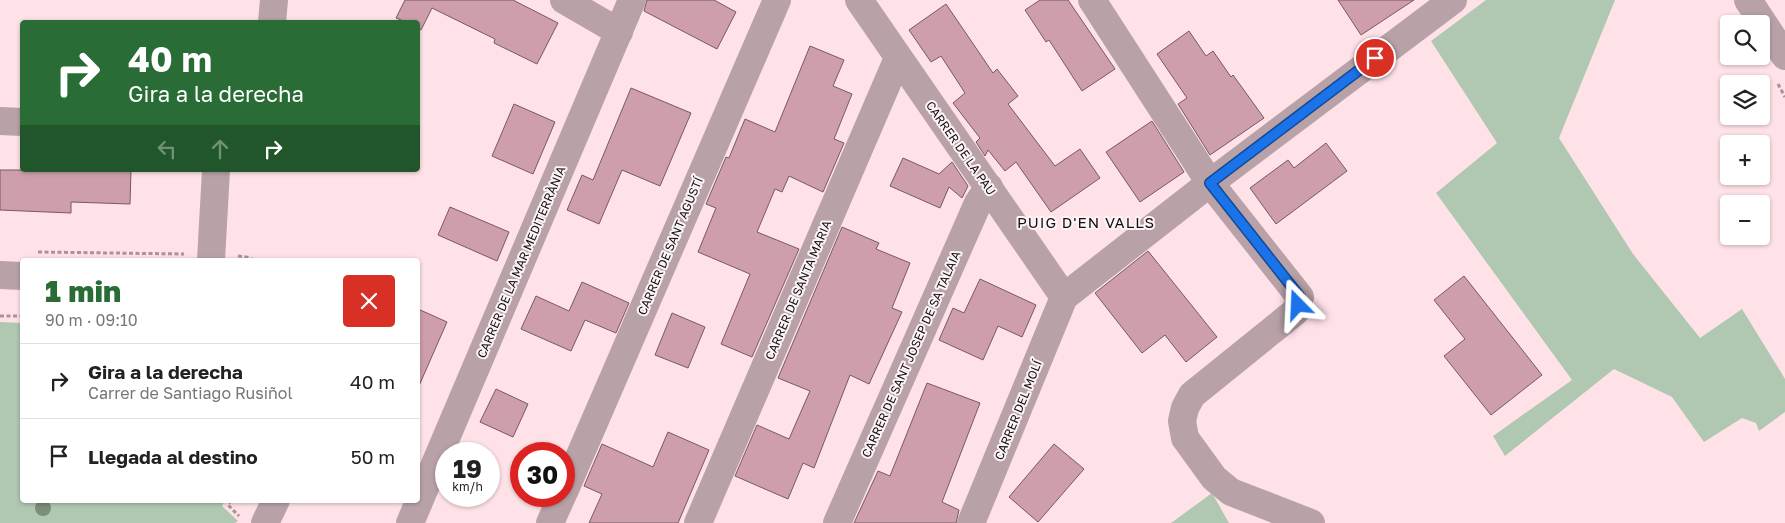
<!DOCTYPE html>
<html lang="es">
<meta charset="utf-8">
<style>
:root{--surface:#fff;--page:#f6f6f6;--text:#222;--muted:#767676;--line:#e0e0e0;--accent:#2a6c36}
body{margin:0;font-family:"Golos Text",sans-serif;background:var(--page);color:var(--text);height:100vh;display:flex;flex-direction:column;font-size:19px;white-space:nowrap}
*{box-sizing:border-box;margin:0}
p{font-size:16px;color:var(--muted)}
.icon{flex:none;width:28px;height:28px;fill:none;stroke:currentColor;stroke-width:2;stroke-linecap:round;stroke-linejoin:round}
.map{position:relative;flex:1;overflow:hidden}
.details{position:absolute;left:20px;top:258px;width:400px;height:245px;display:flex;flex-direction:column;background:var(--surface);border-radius:5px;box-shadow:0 1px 4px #0004}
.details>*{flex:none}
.hud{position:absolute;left:20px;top:20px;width:400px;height:152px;border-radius:5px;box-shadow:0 1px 4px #0004;background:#2a6c36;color:#fff;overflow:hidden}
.buttons{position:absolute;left:1720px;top:15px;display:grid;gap:10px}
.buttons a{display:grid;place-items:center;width:50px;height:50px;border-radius:5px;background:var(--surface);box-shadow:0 1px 4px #0004;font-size:25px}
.speed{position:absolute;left:435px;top:442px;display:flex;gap:10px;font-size:25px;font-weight:700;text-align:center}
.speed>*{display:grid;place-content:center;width:65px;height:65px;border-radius:50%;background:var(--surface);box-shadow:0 1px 4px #0004;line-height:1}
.speed small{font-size:12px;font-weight:400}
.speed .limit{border:8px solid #d22;background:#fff;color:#111}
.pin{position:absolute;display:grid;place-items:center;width:42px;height:42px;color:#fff;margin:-21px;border:2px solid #fff;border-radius:50%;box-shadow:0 1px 5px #0007}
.me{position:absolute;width:55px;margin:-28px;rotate:339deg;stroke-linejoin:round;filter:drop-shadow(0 0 4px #0008)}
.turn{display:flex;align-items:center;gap:18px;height:105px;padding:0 25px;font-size:22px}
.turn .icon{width:65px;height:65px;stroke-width:2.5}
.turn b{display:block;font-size:35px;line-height:42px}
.lanes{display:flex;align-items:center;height:48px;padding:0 25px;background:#0003;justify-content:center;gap:25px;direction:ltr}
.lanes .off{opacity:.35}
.round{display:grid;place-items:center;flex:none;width:52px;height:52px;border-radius:5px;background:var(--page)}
.head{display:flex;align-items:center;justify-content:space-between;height:85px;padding:0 25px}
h1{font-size:30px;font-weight:800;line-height:38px;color:var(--accent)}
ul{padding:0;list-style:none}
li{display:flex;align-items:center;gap:15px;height:75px;padding:0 25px;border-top:1px solid var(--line)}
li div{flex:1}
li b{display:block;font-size:19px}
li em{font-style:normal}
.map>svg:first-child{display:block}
.green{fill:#b0c8b2}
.building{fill:#ce9eaa;stroke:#775a61}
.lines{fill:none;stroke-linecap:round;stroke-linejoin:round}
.path{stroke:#a99398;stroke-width:3;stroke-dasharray:4 2.5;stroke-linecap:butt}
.minor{stroke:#b8a2a7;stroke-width:28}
.tree{fill:#7c8d79}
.route-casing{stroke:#114b97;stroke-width:12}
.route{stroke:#1a73e8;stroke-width:9}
.labels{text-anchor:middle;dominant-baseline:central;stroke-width:4;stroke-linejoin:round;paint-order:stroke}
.street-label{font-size:12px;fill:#180d10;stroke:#fcf5f7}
.quarter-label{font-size:15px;letter-spacing:1px;fill:#180d10;stroke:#fcf5f7}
</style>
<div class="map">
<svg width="1785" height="523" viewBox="0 0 1785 523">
<rect width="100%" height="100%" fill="#fee2e8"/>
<g class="green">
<path d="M1486 0H1615L1559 138 1633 254 1700 338 1742 309 1785 379V412L1759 431 1756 423 1742 418 1704 442 1672 397 1614 369 1505 456 1493 436 1572 380 1436 193 1497 143 1431 41Z"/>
<path d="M0 322 22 323V500H225L222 506 238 521 235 523H0Z"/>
<path d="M1212 493 1229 523H1171Z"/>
</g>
<g class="building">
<path d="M405 0H513L558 23 537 64 494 43 495 39 432 8 421 30 418 28V22H406L396 18Z"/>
<path d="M647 0H714L736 12 717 49 644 11Z"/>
<path d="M1040 0H1068L1115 69 1082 91 1049 40 1046 42 1025 10Z"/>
<path d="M1338 0H1414L1361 35Z"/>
<path d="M946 4 993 73 997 69 1018 96 1008 104 1055 166 1080 149 1100 178 1051 212 1016 162 1005 171 988 150 985 156 976 142 980 138 953 103 965 93 941 56 931 62 909 30Z"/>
<path d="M1189 31 1206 56 1213 51 1231 77 1233 75 1264 118 1210 155 1178 104 1187 98 1157 54Z"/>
<path d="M810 46 844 60 833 86 852 94 834 139 844 143 823 192 789 176 782 192 775 189 757 232 799 249 752 357 721 344 750 274 698 252 716 208 706 204 726 157 729 158 745 119 775 132Z"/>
<path d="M631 88 691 113 660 186 622 170 599 224 567 210 582 175 593 180Z"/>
<path d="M514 104 555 122 533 174 492 156Z"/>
<path d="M1152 121 1184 172 1140 202 1106 152Z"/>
<path d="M1326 143 1347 171 1276 224 1250 188 1288 160 1294 168Z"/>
<path d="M903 158 939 174 952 162 968 186 962 198 949 187 940 208 890 186Z"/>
<path d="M0 170H131L130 204 71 202V213L0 210Z"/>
<path d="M450 207 509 232 497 261 438 235Z"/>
<path d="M842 227 879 243 876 249 910 263 892 308 902 312 869 384 850 375 814 468 803 463 788 499 735 476 757 425 789 439 810 391 778 378Z"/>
<path d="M1148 251 1217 337 1186 362 1165 335 1142 353 1095 293Z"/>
<path d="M1464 276 1542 375 1491 415 1444 356 1465 339 1434 300Z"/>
<path d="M980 279 1036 305 1022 337 998 326 983 360 939 340 953 308 964 313Z"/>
<path d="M582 282 629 303 616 333 585 320 571 351 521 329 536 296 569 311Z"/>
<path d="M418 309 447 322 418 388Z"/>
<path d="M672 313 705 327 688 368 655 355Z"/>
<path d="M927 383 980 403 942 502 959 510 956 523H854L878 471 890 476Z"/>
<path d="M496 389 528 404 513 437 480 422Z"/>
<path d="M668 432 709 450 678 523H589L602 494 584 486 602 444 653 467Z"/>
<path d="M1054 444 1084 469 1038 522 1009 497Z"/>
</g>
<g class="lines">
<g class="path">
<path d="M1778 84 1785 97"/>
<path d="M38 252 184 254"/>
<path d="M238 256 246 257 255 260"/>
<path d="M0 316H22"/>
<path d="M231 500 228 505 239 516"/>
</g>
<g class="minor">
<path d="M564 0 619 32"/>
<path d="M859 0 1064 297"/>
<path d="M1092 0 1210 183 1300 297 1296 311 1192 395 1185 408 1182 421 1185 438 1214 478 1231 492 1311 523"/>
<path d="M1748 0 1785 56"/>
<path d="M272 22 274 0"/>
<path d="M0 121 22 122"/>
<path d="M211 260 216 170"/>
<path d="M0 275 22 276"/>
<path d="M564 492 777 0"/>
<path d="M265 523 276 500"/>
<path d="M410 523 632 0"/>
<path d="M550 523 562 496"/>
<path d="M698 523 898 58"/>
<path d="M837 523 978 203 989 187"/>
<path d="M971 523 1064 297 1210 183 1453 0"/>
</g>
</g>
<circle class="tree" cx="43" cy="508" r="8"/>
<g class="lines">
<g class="route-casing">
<path id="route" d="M1298 305 1300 297 1210 183 1375 58"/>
</g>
<use href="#route" class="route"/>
</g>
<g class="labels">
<g class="street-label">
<text transform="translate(961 148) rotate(55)">CARRER DE LA PAU</text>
<text transform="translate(670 246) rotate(-67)">CARRER DE SANT AGUSTÍ</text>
<text transform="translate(521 262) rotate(-67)">CARRER DE LA MAR MEDITERRÀNIA</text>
<text transform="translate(798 290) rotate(-67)">CARRER DE SANTA MARIA</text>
<text transform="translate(911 354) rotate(-66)">CARRER DE SANT JOSEP DE SA TALAIA</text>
<text transform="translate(1018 410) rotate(-68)">CARRER DEL MOLÍ</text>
</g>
<g class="quarter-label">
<text x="1086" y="222">PUIG D'EN VALLS</text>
</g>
</g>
</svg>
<div class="buttons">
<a><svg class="icon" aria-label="search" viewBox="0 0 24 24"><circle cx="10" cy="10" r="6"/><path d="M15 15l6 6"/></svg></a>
<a><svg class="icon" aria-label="layers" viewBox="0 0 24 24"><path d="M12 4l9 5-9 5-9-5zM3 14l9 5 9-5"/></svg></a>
<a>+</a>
<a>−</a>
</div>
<div class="speed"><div>19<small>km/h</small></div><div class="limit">30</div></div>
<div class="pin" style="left:1375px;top:58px;background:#d93025"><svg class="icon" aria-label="arrive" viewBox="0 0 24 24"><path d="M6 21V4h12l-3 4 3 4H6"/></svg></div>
<svg class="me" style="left:1298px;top:305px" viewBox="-20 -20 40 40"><path d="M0-17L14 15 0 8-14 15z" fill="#1a73e8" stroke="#fff" stroke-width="4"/></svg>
<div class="hud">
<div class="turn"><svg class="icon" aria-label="right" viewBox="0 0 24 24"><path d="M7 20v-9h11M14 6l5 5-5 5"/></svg><div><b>40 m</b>Gira a la derecha</div></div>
<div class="lanes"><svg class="icon off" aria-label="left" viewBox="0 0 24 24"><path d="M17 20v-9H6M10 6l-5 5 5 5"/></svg><svg class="icon off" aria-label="ahead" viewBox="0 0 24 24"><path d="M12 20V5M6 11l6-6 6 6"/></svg><svg class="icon" aria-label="right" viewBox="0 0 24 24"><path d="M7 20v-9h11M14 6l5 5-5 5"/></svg></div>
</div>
<section class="details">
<div class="head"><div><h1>1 min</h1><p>90 m · 09:10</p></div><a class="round" style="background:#d93025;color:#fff"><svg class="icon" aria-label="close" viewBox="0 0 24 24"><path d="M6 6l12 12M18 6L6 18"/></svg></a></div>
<ul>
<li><svg class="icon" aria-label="right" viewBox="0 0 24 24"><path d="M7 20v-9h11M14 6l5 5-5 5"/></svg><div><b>Gira a la derecha</b><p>Carrer de Santiago Rusiñol</p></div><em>40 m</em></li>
<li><svg class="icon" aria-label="arrive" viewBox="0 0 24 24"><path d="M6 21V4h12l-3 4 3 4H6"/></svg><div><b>Llegada al destino</b></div><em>50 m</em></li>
</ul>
</section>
</div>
